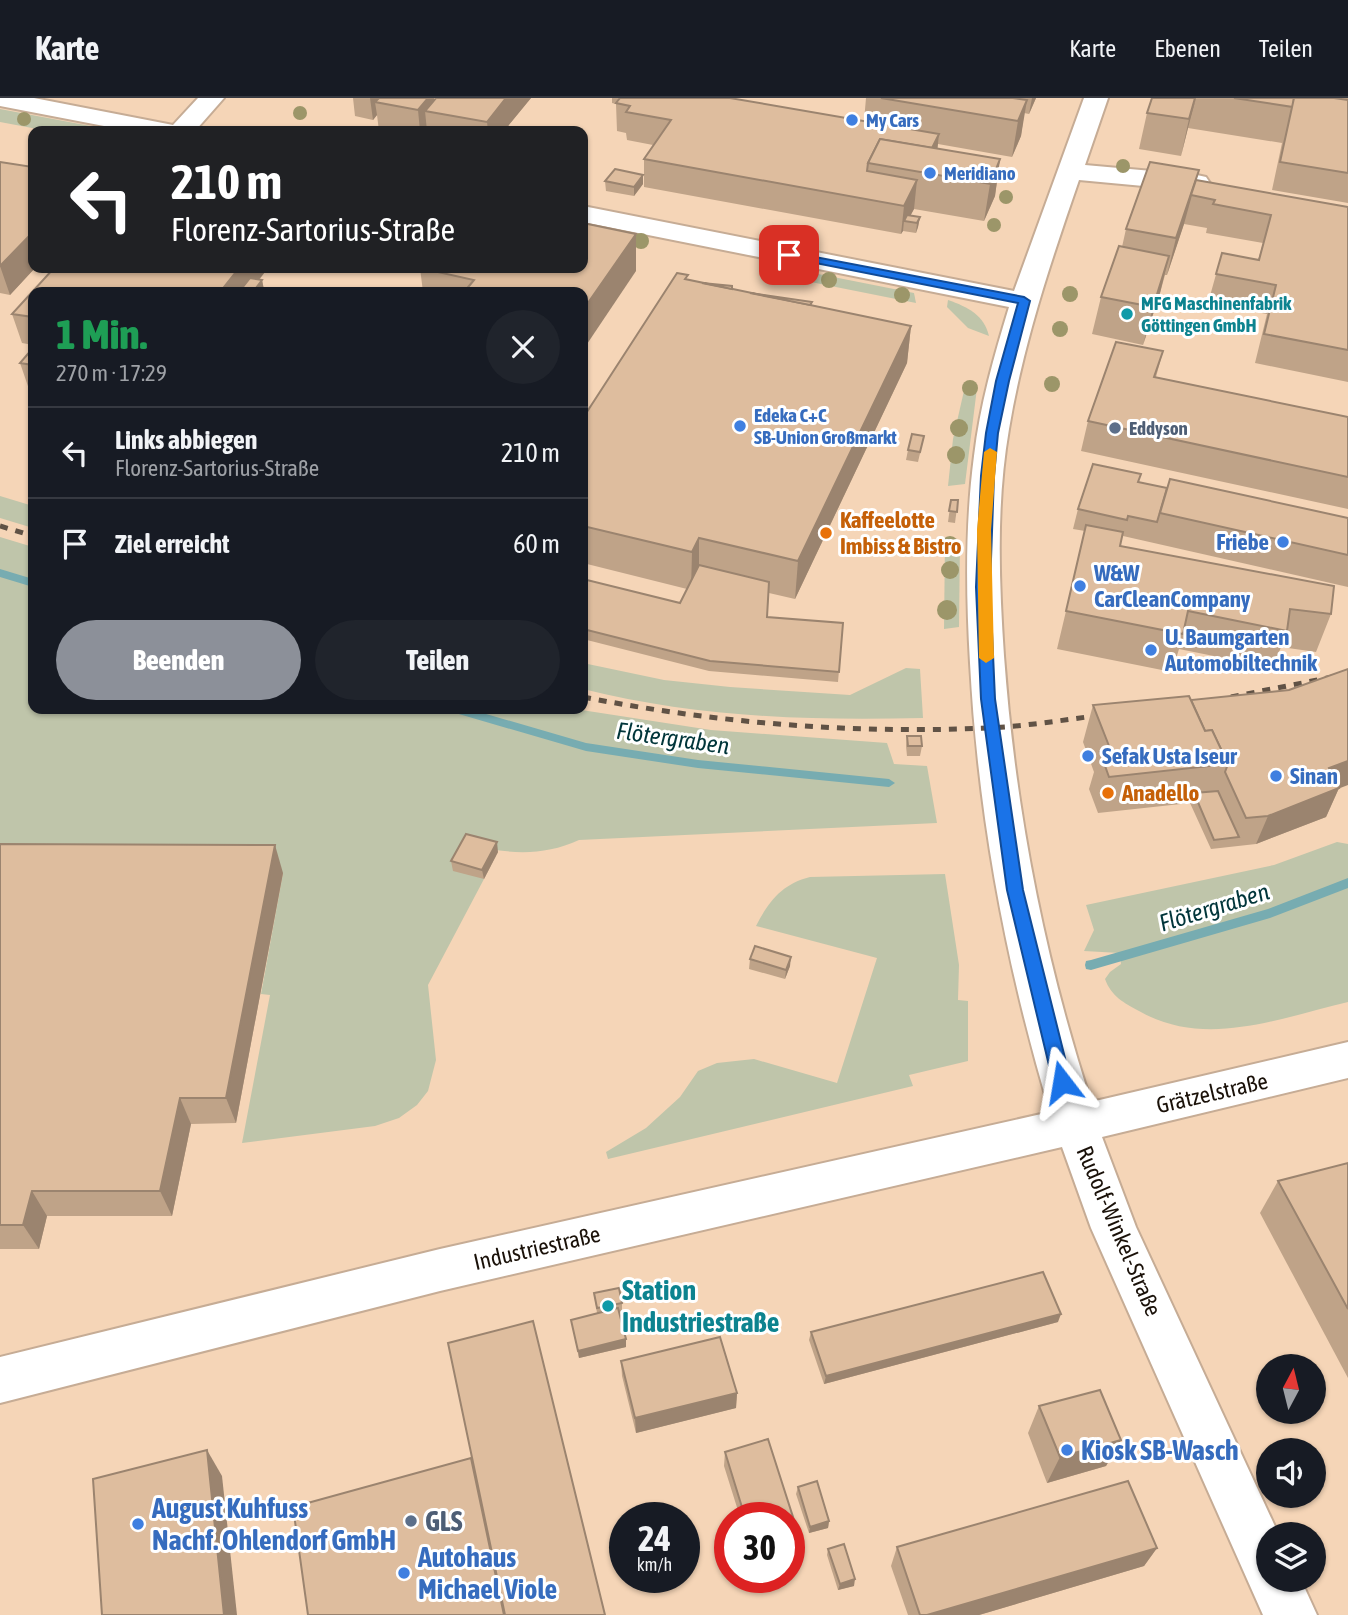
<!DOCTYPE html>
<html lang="de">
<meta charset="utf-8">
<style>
:root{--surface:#171b24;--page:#20242c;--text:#f1f3f6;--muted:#9ea1a6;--line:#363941;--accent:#8c9099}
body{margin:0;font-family:"Asap Condensed",sans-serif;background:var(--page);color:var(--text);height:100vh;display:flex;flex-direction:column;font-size:26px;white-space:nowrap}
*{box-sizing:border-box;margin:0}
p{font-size:23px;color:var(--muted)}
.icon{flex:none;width:38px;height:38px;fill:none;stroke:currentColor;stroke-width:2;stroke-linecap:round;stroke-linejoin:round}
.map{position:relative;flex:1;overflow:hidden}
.side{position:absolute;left:28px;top:189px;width:560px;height:427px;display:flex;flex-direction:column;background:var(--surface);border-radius:14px;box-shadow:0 2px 5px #0004}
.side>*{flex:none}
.top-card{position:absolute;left:28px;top:28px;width:560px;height:147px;border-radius:14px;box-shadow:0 2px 5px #0004;background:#202124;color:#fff;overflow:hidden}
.needle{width:46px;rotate:7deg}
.tools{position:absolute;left:1256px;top:1256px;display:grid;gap:14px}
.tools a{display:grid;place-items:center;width:70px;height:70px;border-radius:50%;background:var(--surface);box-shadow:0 2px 5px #0004;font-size:35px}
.speed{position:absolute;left:609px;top:1404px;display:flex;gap:14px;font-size:35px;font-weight:700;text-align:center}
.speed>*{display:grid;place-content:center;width:91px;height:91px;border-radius:50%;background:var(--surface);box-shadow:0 2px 5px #0004;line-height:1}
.speed small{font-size:18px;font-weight:400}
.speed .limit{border:10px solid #d22;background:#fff;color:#111}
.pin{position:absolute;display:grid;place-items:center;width:60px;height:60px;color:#fff;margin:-30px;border-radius:14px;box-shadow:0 4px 10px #0006}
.me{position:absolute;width:77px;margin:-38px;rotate:346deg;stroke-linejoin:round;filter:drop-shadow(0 0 5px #0008)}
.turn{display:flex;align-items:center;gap:24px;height:147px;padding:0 28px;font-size:32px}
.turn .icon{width:91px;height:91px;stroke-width:2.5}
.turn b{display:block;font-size:49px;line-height:60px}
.round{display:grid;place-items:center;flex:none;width:74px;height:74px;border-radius:37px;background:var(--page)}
.summary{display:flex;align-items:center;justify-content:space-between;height:119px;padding:0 28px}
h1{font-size:42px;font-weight:800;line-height:52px;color:#1e9e55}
.action{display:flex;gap:14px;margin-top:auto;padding:14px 28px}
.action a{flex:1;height:80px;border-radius:42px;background:var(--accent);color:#fff;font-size:28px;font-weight:800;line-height:80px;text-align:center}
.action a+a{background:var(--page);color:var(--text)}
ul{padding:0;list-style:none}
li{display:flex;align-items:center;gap:21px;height:91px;padding:0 28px;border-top:2px solid var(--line)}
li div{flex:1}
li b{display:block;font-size:26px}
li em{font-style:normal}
header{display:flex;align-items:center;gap:42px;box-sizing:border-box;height:98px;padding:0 35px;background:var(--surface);border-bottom:2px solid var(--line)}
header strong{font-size:33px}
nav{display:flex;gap:38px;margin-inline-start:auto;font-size:24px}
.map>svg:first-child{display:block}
.built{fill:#f5d5b7;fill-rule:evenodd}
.green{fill:#bfc5aa}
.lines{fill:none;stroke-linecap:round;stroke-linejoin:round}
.stream{fill:#77acb1;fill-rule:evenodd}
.minor-casing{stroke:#c6ac95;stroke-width:4}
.minor{fill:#fff;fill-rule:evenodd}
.rail{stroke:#605245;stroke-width:5;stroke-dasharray:8 8;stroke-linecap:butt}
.tree{fill:#9c9669}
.wall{fill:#bfa388}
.shaded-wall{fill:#9b846f}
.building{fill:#debd9e;stroke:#9b846f;stroke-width:2}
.route{fill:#1a73e8;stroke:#114b97;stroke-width:2}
.slow{fill:#f59e0b}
.shop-dot{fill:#3f7fe0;stroke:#fff;stroke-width:2.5}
.culture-dot{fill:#0f9aa8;stroke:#fff;stroke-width:2.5}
.service-dot{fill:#5c6f8a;stroke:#fff;stroke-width:2.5}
.food-dot{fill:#e8710a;stroke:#fff;stroke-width:2.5}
.labels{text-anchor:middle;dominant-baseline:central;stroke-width:6;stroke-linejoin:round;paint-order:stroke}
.far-shop-label{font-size:19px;font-weight:bold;fill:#366cbe;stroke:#fff;text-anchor:start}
.far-culture-label{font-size:19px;font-weight:bold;fill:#0d838f;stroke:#fff;text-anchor:start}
.far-service-label{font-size:19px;font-weight:bold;fill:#4e5e75;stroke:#fff;text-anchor:start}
.food-label{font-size:23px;font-weight:bold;fill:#c56008;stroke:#fff;text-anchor:start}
.shop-label{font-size:23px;font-weight:bold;fill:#366cbe;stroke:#fff;text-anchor:start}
.street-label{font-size:23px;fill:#1a1109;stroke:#fff}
.water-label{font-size:24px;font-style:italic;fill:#00353a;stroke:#fff}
.near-culture-label{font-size:28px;font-weight:bold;fill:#0d838f;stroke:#fff;text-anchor:start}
.near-shop-label{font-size:28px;font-weight:bold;fill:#366cbe;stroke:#fff;text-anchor:start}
.near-service-label{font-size:28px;font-weight:bold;fill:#4e5e75;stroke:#fff;text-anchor:start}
</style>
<header>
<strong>Karte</strong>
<nav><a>Karte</a><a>Ebenen</a><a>Teilen</a></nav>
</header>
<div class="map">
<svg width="1348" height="1517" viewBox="0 0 1348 1517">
<rect width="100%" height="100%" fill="#f8dec6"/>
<path class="built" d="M0 0H1348V1517H0ZM33 33H583V170H33ZM33 194H583V611H33ZM1269 1269H1314V1314H1269ZM1269 1353H1314V1398H1269ZM625 1419H684V1479H625ZM730 1419H789V1479H730ZM1269 1437H1314V1482H1269Z"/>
<g class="green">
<path d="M0 11 117 33H48L0 24Z"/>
<path d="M783 169 914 195 916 205 761 174Z"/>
<path d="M948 202C968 209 984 217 989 238L968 230 947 209Z"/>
<path d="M966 284 975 285 977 290 965 386 948 388 953 341Z"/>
<path d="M0 398 33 408V430L0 420Z"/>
<path d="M0 439 33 449V611H575L711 632 887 645 894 666 927 668 937 725 579 742C542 759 506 756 468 746L484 781 428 887 436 962 428 993 417 1007 399 1020 375 1028 242 1045 270 897 261 896 283 775 0 774Z"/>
<path d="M945 441 960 443 959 529 944 531Z"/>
<path d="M583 565 664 582 730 589 850 597 906 570 920 571 923 620C809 623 694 619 583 591Z"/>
<path d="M1337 744 1348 746V904C1280 920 1205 951 1139 913 1124 905 1111 898 1105 881L1110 874 1121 866 1120 855 1084 853 1094 832 1086 807 1274 767Z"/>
<path d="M945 776 959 867 958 902 968 903V963L909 977 913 988 608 1061 606 1054 646 1030 680 999 698 973 717 965 754 961 837 985 877 860 756 828C769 803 782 786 810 779Z"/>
</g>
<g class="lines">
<g class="stream">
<path d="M0 471 33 481V489L0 479Z"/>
<path d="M450 611H469L586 645 698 662 889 681 895 685 889 689 698 670 586 653 452 614Z"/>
<path d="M1348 780V790L1270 820 1091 872 1086 871 1085 867 1086 863 1091 862 1268 811Z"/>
</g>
<g class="minor-casing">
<g id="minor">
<path d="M0 0H34L173 27 198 0H224L195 33H130L0 8Z"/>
<path d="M1084 0H1108L1085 67 1197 77 1206 79 1210 85 1206 91 1197 93 1079 82C1051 163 1023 246 1009 331 996 406 999 483 1004 558 1015 710 1044 859 1091 1004L1348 944V980L1102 1039 1136 1129 1279 1437H1269V1482H1301L1317 1517H1263L1091 1130 1062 1049 440 1193 0 1305V1259L440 1151 1050 1014C1006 867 978 718 970 565 966 496 965 427 974 358 980 307 994 258 1009 209L583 124V108L1014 193Z"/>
</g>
</g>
<use href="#minor" class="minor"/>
<g class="rail">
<path d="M0 428 33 438"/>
<path d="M583 599C717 625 851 636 988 630 1029 628 1069 621 1110 616"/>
<path d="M1231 599 1348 576"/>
</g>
</g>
<g class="tree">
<circle cx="300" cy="15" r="7"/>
<circle cx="24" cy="21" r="7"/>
<circle cx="1123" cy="68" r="7"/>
<circle cx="1006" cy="99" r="7"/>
<circle cx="994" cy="127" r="7"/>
<circle cx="641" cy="143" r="8"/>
<circle cx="794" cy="176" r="8"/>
<circle cx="829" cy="182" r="8"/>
<circle cx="1070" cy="196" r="8"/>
<circle cx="902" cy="197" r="8"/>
<circle cx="1060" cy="231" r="8"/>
<circle cx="1052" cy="286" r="8"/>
<circle cx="970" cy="290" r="8"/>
<circle cx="959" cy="330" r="9"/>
<circle cx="956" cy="357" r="9"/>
<circle cx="950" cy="447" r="9"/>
<circle cx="950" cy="472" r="9"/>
<circle cx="947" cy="512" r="10"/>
</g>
<g class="wall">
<path d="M353 0H434V2L436 0H531L504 33H379L377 17 373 22 355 18Z"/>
<path d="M612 0H730L864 23 866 0H1036L1029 16 1024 15 1021 38 1012 59 938 46 937 51 1000 61 995 98 984 123 914 111 910 118 920 119 918 129 916 135 903 133 901 136 644 89V61L653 47 627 42 626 35 617 33 616 6 612 5Z"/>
<path d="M1152 0H1348V105L1272 92 1282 45 1188 30 1181 58 1139 51 1147 15Z"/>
<path d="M0 64 33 170H35L10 197 0 195Z"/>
<path d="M1196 82 1348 109V284L1255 265 1267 216 1208 205 1222 155 1258 162 1263 145 1206 135 1207 130 1184 126 1167 177H1165L1160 195 1143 247 1092 236 1101 199 1122 149 1126 131Z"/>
<path d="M605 83 643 86 634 98 606 93Z"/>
<path d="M54 170H268L259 182H262L264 192 263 194H33V247L22 245 12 216Z"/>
<path d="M420 170 636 173 583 194H423Z"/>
<path d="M687 182 702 185 732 188V191L750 195 812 204V207L911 228 907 265 795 501 769 495 767 519 843 525 838 584 709 573 583 541V481L680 505 687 491 583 465V320Z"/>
<path d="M33 250V295L30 294 20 265Z"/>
<path d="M1163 253 1156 279 1348 319V411L1081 353 1088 323Z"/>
<path d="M924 338 918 364 906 362 908 352Z"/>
<path d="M1138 384 1167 390 1348 420V489L1123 438 1121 442 1120 448 1331 516 1316 554 1281 549 1273 570 1179 551 1172 574 1057 551 1085 433 1073 431 1078 411Z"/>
<path d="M951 402H958L955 425 948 424Z"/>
<path d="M1191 602 1339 690 1326 719 1256 746 1211 751 1190 705 1098 715 1089 691 1094 674 1083 644 1093 607Z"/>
<path d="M907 638 922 648 920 658H907L906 648Z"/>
<path d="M0 746 283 775 236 1025 191 1026 172 1118H47L39 1151H0Z"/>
<path d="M498 754 484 781 453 773 451 763Z"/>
<path d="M750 861 790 868 785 881 749 871Z"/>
<path d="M1348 1065V1280L1260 1115 1278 1083Z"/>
<path d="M594 1195 622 1205V1213L619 1214 626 1241V1249L579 1260 571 1222 597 1215Z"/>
<path d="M1058 1224 824 1286 809 1242 811 1234Z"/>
<path d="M621 1263 737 1295 736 1310 636 1335 622 1278Z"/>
<path d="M1039 1308 1121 1342 1106 1368 1047 1385 1028 1335Z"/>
<path d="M768 1341 802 1447 800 1460 789 1463V1419H740L724 1368 725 1354Z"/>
<path d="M798 1389 829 1423 828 1430 809 1435 796 1396Z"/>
<path d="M897 1449 1157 1450 1144 1468 979 1517H908L891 1468Z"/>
<path d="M828 1451 854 1488 838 1492 827 1457Z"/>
</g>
<g class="shaded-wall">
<path d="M370 0H393L375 4 377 17 373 22Z"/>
<path d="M428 0H434L435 14 425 13 427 33H420L418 12Z"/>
<path d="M506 0H531L504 33H488L487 24Z"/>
<path d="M1032 0H1036L1029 16Z"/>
<path d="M1196 0 1188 30 1181 58 1189 21Z"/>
<path d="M1027 2 1021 38 1012 59 1018 23Z"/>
<path d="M939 36 936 64 928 58Z"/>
<path d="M1000 61 995 98 984 123 990 86Z"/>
<path d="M1199 72 1184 126 1167 177 1176 140Z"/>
<path d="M643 77V86L634 98V89Z"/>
<path d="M917 82 914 111 907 124 904 123 903 133 901 136 904 108Z"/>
<path d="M920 119 918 129 916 135 917 125Z"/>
<path d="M33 134V170H35L10 197 0 168Z"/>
<path d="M636 136V173L583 252V212Z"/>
<path d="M1169 158 1160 195 1143 247 1153 209Z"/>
<path d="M239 170H268L249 194H220Z"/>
<path d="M262 182 264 192 263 194H253Z"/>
<path d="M911 228 907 265 795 501 798 463Z"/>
<path d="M699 440V478L691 492 692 454Z"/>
<path d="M1348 663V687L1317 699 1329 670Z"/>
<path d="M1339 690 1326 719 1256 746 1268 718Z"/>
<path d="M497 744 498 754 484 781 482 772Z"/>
<path d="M275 747 283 775 236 1025 226 1000Z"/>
<path d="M791 859 790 868 785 881 786 872Z"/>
<path d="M180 1000 191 1026 172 1118 160 1093Z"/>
<path d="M32 1093 47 1118 39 1151 23 1127Z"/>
<path d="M1061 1216 1058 1224 824 1286 826 1278Z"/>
<path d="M626 1241V1249L579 1260 578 1253Z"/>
<path d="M737 1295 736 1310 636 1335 635 1320Z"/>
<path d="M1121 1342 1106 1368 1047 1385 1060 1359Z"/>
<path d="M207 1352 222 1378 237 1517H224Z"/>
<path d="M829 1423 828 1430 809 1435 810 1429Z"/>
<path d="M802 1447 800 1460 789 1463V1451Z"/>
<path d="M1157 1450 1144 1468 979 1517H927Z"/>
<path d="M855 1481 854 1488 838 1492 840 1486Z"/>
</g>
<g class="building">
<path d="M379 0H428L418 12 375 4Z"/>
<path d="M436 0H506L487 24 425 13Z"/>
<path d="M620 0H730L939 36 932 50 880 41 868 65 867 73 917 82 904 108 644 61 671 22 626 14 630 8 616 5Z"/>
<path d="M881 0H1013L1027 2 1018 23Z"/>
<path d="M1152 0H1195L1189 21 1147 15Z"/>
<path d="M1234 0H1294L1293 9Z"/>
<path d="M1294 0H1334L1348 2V75L1280 64Z"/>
<path d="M880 41 1000 61 990 86 868 65Z"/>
<path d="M0 64 33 69V134L0 168Z"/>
<path d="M1150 64 1199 72 1176 140 1126 131Z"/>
<path d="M615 71 643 77 634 89 605 83Z"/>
<path d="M1196 82 1348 109V252L1264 236 1276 187 1216 176 1222 155 1259 162 1271 117 1213 106 1215 102 1191 97Z"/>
<path d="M907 117 920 119 917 125 904 123Z"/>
<path d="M583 125 636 136 583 212V194H464L474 182 420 170H583Z"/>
<path d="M1119 148 1169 158 1153 209 1101 199Z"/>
<path d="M54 170H239L220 194H33V219L12 216Z"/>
<path d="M677 175 688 177 685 181 911 228 798 463 699 440 692 454 583 428V320Z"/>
<path d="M250 180 262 182 253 194H239Z"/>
<path d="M702 185 732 188V191Z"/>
<path d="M750 195 812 204 810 207Z"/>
<path d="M1116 244 1163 253 1154 279 1348 319V379L1088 323Z"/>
<path d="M33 250V267L20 265Z"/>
<path d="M912 336 924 338 920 354 908 352Z"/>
<path d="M1093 366 1141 376 1138 384 1167 390 1157 424 1128 418 1127 422 1078 411Z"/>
<path d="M1170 381 1348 420V457L1160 415Z"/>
<path d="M951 402H958L957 414 949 413Z"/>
<path d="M1086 427 1123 434 1120 448 1334 488 1331 516 1290 511 1287 533 1188 513 1183 536 1066 513Z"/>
<path d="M699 467 769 484 767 519 843 525 839 574 710 563 583 531V481L680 505Z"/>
<path d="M1348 571V663L1329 670 1339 690 1268 718 1246 720 1225 674 1228 666 1212 632 1205 633 1191 602 1289 592Z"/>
<path d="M1189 598 1205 633 1212 632 1228 666 1109 679 1100 654 1111 653 1093 607Z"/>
<path d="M907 638H921L922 648H908Z"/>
<path d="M1218 693 1239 739 1214 742 1194 695Z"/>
<path d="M466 736 497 744 482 772 451 763Z"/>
<path d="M0 746 275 747 226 1000H180L160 1093H32L23 1127H0Z"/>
<path d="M755 848 791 859 786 872 750 861Z"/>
<path d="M1348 1065V1211L1278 1083Z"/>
<path d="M1043 1174 1061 1216 826 1278 811 1234Z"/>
<path d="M619 1190 622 1205 597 1210 594 1195Z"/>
<path d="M618 1210 626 1241 578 1253 571 1222Z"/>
<path d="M533 1223 605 1517H505L448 1245Z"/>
<path d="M720 1239 737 1295 635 1320 621 1263Z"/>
<path d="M1100 1292 1121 1342 1060 1359 1039 1308Z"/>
<path d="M768 1341 802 1447 789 1451V1419H745L725 1354Z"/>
<path d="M207 1352 224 1517H102L93 1381Z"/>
<path d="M471 1360 504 1517H308L293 1409Z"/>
<path d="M817 1383 829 1423 810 1429 798 1389Z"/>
<path d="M1128 1383 1157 1450 927 1517H920L897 1449Z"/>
<path d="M844 1446 855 1481 840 1486 828 1451Z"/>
</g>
<path class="route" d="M789 154 1024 199 1030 203 1009 283 998 335 994 378 990 489 995 601 1023 792 1071 984 1068 989 1062 991 1056 989 1053 984 1007 792 981 601 976 489 981 378 986 335 996 283 1018 205 785 159V155Z"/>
<path class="slow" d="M990 350 997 354 991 432 994 560 986 565 979 560 977 432 984 354Z"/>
<g class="shop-dot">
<circle cx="852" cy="22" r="7"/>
<circle cx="930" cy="75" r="7"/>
<circle cx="740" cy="328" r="7"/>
<circle cx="1283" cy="444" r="7"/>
<circle cx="1080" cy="488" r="7"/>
<circle cx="1151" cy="552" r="7"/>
<circle cx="1088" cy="658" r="7"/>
<circle cx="1276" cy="678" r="7"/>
<circle cx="1067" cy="1352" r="7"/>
<circle cx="138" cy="1426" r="7"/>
<circle cx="404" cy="1475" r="7"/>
</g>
<g class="culture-dot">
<circle cx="1127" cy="216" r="7"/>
<circle cx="608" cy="1208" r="7"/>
</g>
<g class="service-dot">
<circle cx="1115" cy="330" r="7"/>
<circle cx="411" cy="1423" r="7"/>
</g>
<g class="food-dot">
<circle cx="826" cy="435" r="7"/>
<circle cx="1108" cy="695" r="7"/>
</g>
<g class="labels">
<g class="far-shop-label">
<text x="866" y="22">My Cars</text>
<text x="944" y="75">Meridiano</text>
<text x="754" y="317">Edeka C+C<tspan x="754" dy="22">SB-Union Großmarkt</tspan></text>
</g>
<g class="far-culture-label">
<text x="1141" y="205">MFG Maschinenfabrik<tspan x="1141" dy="22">Göttingen GmbH</tspan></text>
</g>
<g class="far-service-label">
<text x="1129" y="330">Eddyson</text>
</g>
<g class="food-label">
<text x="840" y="422">Kaffeelotte<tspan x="840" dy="26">Imbiss &amp; Bistro</tspan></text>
<text x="1122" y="695">Anadello</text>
</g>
<g class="shop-label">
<text x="1269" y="444" text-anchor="end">Friebe</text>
<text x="1094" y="475">W&amp;W<tspan x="1094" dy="26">CarCleanCompany</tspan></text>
<text x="1165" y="539">U. Baumgarten<tspan x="1165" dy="26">Automobiltechnik</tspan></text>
<text x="1102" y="658">Sefak Usta Iseur</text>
<text x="1290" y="678">Sinan</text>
</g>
<g class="street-label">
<text transform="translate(1212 995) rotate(-13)">Grätzelstraße</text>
<text transform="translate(1119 1133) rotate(67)">Rudolf-Winkel-Straße</text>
<text transform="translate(537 1150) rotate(-13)">Industriestraße</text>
</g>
<g class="water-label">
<text transform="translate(673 640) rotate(8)">Flötergraben</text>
<text transform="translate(1214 809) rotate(-17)">Flötergraben</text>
</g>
<g class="near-culture-label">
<text x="622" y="1192">Station<tspan x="622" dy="32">Industriestraße</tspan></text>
</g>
<g class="near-shop-label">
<text x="1081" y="1352">Kiosk SB-Wasch</text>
<text x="152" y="1410">August Kuhfuss<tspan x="152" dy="32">Nachf. Ohlendorf GmbH</tspan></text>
<text x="418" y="1459">Autohaus<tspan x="418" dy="32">Michael Viole</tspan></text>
</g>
<g class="near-service-label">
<text x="425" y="1423">GLS</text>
</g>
</g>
</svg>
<div class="tools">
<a><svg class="needle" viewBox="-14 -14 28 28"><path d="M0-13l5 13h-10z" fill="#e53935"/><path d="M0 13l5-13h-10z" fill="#9ea1a6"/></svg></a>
<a><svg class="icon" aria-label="sound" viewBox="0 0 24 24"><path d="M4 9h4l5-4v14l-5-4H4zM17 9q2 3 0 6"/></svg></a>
<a><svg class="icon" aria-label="layers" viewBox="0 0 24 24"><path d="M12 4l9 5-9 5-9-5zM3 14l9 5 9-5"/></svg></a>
</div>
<div class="speed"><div>24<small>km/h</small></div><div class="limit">30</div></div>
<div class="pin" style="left:789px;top:157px;background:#d93025"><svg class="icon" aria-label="arrive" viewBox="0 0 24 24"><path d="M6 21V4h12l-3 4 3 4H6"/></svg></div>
<svg class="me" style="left:1062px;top:984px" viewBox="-20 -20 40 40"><path d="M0-17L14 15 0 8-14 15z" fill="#1a73e8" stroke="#fff" stroke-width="4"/></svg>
<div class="top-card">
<div class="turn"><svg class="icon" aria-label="left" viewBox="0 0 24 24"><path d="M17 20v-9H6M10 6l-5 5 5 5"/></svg><div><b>210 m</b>Florenz-Sartorius-Straße</div></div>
</div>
<section class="side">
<div class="summary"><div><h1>1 Min.</h1><p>270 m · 17:29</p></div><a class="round"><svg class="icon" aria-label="close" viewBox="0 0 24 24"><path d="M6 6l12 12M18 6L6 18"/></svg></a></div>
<ul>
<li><svg class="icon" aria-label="left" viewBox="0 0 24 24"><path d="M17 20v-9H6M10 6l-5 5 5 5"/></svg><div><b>Links abbiegen</b><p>Florenz-Sartorius-Straße</p></div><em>210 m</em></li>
<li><svg class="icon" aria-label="arrive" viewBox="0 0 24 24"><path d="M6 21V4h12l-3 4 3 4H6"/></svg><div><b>Ziel erreicht</b></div><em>60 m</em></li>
</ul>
<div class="action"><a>Beenden</a><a>Teilen</a></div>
</section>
</div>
